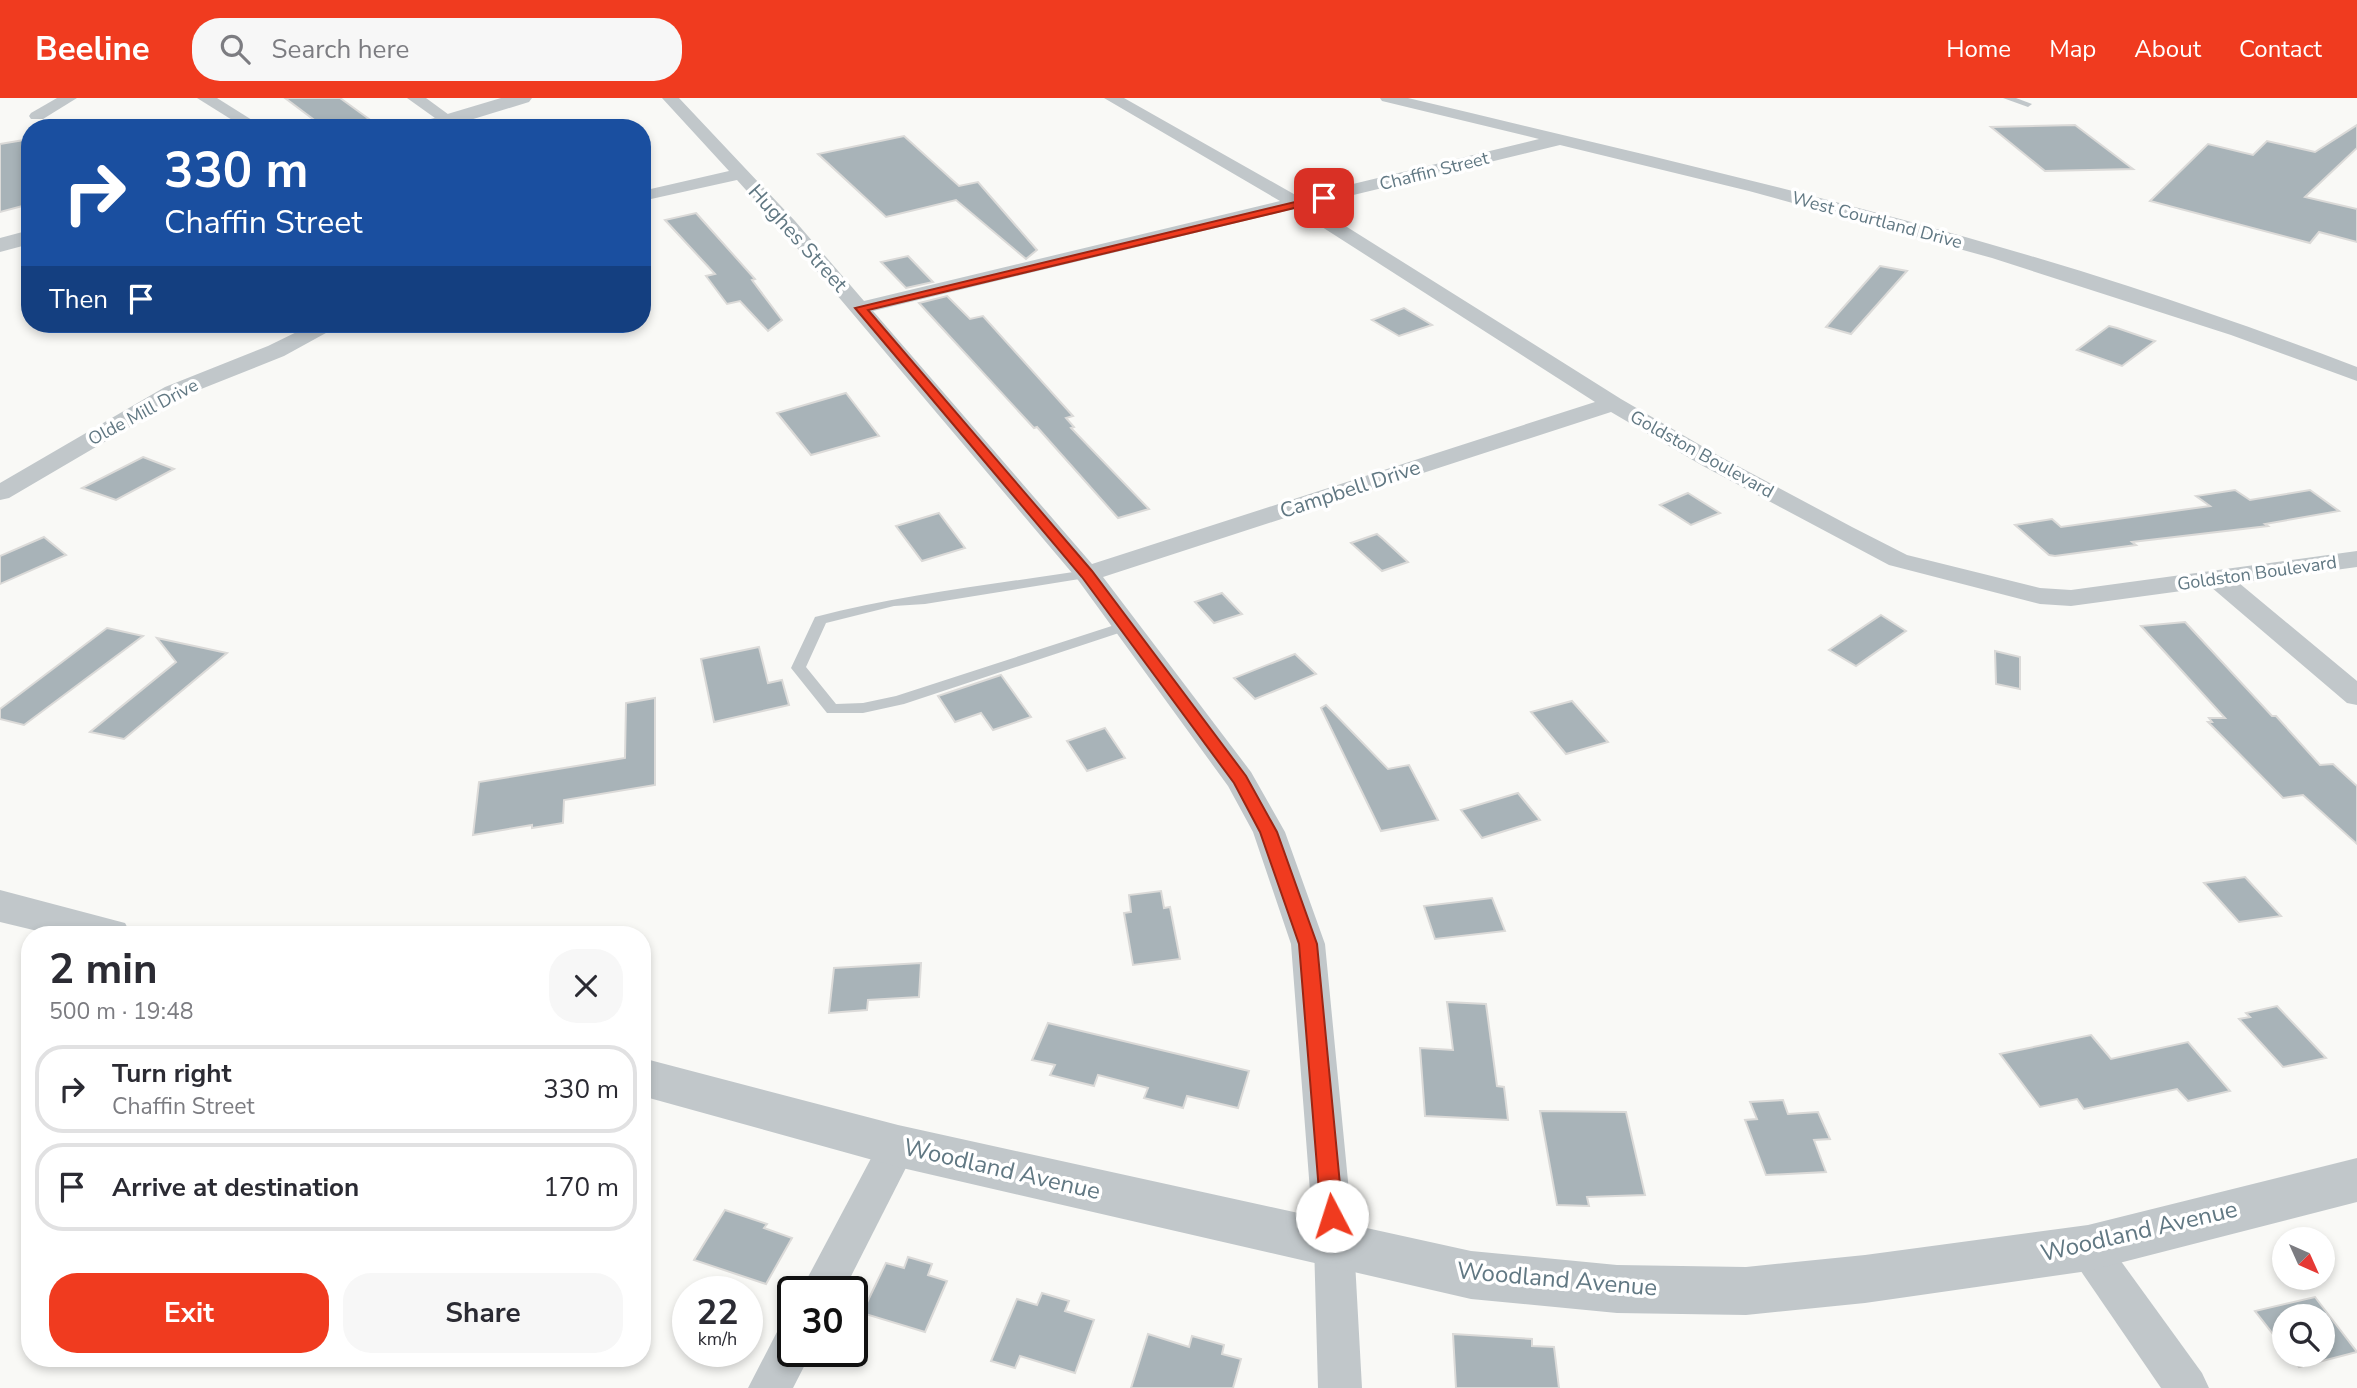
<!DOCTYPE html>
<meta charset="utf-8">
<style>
:root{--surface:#fff;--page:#f7f7f7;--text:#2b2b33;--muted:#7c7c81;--line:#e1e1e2;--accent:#f03b1f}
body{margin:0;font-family:"Nunito Sans",sans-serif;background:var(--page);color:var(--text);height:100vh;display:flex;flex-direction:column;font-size:26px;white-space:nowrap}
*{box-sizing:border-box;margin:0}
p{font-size:23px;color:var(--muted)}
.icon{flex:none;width:38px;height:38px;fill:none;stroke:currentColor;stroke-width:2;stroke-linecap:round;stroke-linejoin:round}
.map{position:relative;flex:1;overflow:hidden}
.details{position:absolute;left:21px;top:828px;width:630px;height:441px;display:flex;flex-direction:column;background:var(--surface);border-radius:28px;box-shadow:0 4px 10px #0003}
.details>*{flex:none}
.banner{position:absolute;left:21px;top:21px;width:630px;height:214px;border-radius:28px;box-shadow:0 4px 10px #0003;background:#1a4fa0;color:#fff;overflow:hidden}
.needle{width:46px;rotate:135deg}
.tools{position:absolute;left:2272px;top:1129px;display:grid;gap:14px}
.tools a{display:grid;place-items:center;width:63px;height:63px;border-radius:50%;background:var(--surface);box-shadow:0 4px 10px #0003;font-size:35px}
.speed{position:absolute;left:672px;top:1178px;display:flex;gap:14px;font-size:35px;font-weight:700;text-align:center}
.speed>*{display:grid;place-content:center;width:91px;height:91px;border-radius:50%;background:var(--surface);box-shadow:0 4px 10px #0003;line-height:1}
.speed small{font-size:18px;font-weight:400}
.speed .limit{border:4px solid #111;border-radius:10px;background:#fff;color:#111}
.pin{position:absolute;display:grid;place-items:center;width:60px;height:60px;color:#fff;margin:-30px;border-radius:14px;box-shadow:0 4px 10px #0006}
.me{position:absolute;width:77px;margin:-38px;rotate:355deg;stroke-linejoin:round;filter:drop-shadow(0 0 5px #0008)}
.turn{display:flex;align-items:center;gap:24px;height:147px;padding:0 28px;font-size:32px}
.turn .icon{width:91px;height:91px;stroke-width:2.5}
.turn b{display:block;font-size:49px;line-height:60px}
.then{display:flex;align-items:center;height:66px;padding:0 28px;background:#0003;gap:14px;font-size:26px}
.round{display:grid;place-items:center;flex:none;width:74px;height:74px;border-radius:28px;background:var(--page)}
.headline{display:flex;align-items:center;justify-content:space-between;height:119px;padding:0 28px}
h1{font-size:42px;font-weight:700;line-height:52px}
.cta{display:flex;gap:14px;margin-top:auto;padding:14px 28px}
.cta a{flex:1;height:80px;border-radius:28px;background:var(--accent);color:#fff;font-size:28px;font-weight:700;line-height:80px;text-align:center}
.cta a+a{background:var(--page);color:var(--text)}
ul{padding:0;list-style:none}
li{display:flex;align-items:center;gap:21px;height:88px;margin:0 14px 10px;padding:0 14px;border:4px solid var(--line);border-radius:28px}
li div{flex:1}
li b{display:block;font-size:26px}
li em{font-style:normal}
header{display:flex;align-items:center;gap:42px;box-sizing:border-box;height:98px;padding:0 35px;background:var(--accent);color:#fff}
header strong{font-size:33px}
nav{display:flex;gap:38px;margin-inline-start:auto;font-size:24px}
.search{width:490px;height:63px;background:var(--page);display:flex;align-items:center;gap:18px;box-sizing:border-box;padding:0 24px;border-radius:28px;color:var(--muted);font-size:26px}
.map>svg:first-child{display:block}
.building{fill:#a8b3b8;stroke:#dbdad8;stroke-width:2}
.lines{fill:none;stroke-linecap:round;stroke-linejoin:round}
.service{fill:#c1c7ca;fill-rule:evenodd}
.minor{fill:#c1c7ca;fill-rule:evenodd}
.tertiary{fill:#c1c7ca;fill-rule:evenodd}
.route{fill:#f03b1f;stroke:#9c2614;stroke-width:2}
.labels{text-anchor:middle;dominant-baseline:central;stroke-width:7;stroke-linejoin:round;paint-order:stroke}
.far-street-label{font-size:18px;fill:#617883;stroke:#fff}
.street-label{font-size:21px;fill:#617883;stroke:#fff}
.near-street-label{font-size:24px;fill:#617883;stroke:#fff}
</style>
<header>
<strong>Beeline</strong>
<div class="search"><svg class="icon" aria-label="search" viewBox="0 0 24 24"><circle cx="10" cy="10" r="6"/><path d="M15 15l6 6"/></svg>Search here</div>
<nav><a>Home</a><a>Map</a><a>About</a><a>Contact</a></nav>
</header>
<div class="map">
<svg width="2357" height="1290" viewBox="0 0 2357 1290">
<rect width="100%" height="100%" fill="#f9f9f6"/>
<g class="building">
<path d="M285 0H340L369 21 337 30H325Z"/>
<path d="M2075 27 2133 71 2045 73 1991 29Z"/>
<path d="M2357 27V50L2305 99 2357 111V144L2319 134 2310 145 2150 103 2208 46 2253 57 2267 43 2315 54Z"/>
<path d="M904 38 959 88 978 84 1037 152 1026 161 956 102 886 119 818 56Z"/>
<path d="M30 41V106L0 114V46Z"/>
<path d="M696 115 755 181 752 182 782 222 768 233 740 203 727 206 706 178 715 176 665 122Z"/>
<path d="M908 158 933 184 906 190 881 164Z"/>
<path d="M1880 168 1907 173 1851 236 1826 229Z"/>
<path d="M947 198 970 221 983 218 1073 318 1066 320 1074 329 1071 330 1149 411 1118 420 1037 329 1034 330 919 205Z"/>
<path d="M1404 210 1432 227 1399 238 1372 222Z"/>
<path d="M2109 228 2117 230 2155 243 2122 268 2077 252Z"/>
<path d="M846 295 879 338 811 357 777 315Z"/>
<path d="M143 359 174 371 116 402 82 390Z"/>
<path d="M2235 392 2250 402 2310 392 2339 413 2265 426 2268 428 2132 444 2136 447 2055 458 2049 457 2015 427 2052 421 2061 429 2210 408 2196 398Z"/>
<path d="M1688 395 1720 415 1691 427 1660 407Z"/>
<path d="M939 415 965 450 922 463 896 428Z"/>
<path d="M1377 436 1383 441 1408 464 1382 473 1351 445Z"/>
<path d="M44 439 66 457 0 486V458Z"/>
<path d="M1222 495 1242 516 1214 525 1195 504Z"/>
<path d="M1881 517 1906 533 1856 568 1829 552Z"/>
<path d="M2185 524 2272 618H2276L2320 667 2333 666 2357 688V746L2303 697 2283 700 2208 624H2212L2209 620H2225L2141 528Z"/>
<path d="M107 530 143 538 24 627 0 621V611Z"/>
<path d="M157 540 227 555 124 641 90 634 176 564Z"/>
<path d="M759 549 768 585 782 582 789 607 714 624 701 561Z"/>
<path d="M1995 553 2020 559V591L1996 586Z"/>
<path d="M1295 556 1316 576 1255 601 1234 580Z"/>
<path d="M1001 577 1031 619 993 632 981 615 955 624 938 598Z"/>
<path d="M655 600V687L564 702 563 725 532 730V727L473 737 479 684 625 660 626 605Z"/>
<path d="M1572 603 1608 644 1566 656 1531 614Z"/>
<path d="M1326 607 1388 671 1409 667 1438 722 1381 733 1321 610Z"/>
<path d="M1105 630 1125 660 1087 673 1067 643Z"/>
<path d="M1518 695 1540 722 1482 740 1461 712Z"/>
<path d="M2245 779 2281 818 2239 824 2204 785Z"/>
<path d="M1161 793 1164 810 1170 809 1180 861 1133 867 1124 815 1131 814 1129 797Z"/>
<path d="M1492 800 1505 833 1435 841 1424 808Z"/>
<path d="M921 865 919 899 868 902 867 912 829 915 834 870Z"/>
<path d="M1447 904 1486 906 1497 988 1504 989 1508 1022 1425 1018 1420 950 1453 952Z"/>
<path d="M2277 908 2326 960 2283 969 2239 921 2250 919 2246 915Z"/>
<path d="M1048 925 1249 973 1238 1010 1187 998 1183 1010 1144 1000 1148 990 1098 977 1094 988 1050 977 1055 967 1032 962Z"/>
<path d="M2091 937 2111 961 2188 944 2230 993 2188 1003 2177 991 2084 1011 2077 1001 2040 1009 2000 956Z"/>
<path d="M1783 1002 1788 1016 1818 1014 1830 1041 1814 1042 1826 1074 1766 1077 1745 1022 1757 1021 1750 1004Z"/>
<path d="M1540 1013 1626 1014 1645 1097 1587 1099 1589 1108 1557 1107Z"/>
<path d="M725 1112 767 1126 764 1130 792 1140 766 1186 694 1162Z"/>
<path d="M908 1159 932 1166 928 1177 947 1183 925 1234 862 1215 886 1165 904 1170Z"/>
<path d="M1042 1195 1069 1203 1065 1213 1094 1222 1075 1275 1020 1258 1015 1270 991 1263 1017 1201 1037 1207Z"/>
<path d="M2315 1199 2357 1254 2299 1269 2289 1256H2322V1218H2284V1250L2255 1213Z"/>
<path d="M1148 1236 1189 1249 1192 1238 1224 1247 1222 1256 1241 1261 1233 1290H1131Z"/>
<path d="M1453 1236 1532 1241V1248L1554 1249 1559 1290H1456Z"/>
</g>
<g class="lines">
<g class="service">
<path d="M2003 0H2016L2032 6 2028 9Z"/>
<path d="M1087 472 1092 473 1094 476 1092 479 925 506 894 508 826 525 806 569 836 606 863 605 896 598 1121 525H1131L1133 528 1131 531 904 606 863 615H827L791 570 815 519C904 496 996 486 1087 472Z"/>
</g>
<g class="minor">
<path d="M57 0H77L43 21H31L29 18 31 15Z"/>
<path d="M197 0H217L265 30H245Z"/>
<path d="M407 0H426L456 22 448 27 442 25Z"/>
<path d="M662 0H679L795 123 864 203 1280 103 1104 0H1124L1299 99 1539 41 1382 3 1380 0H1408C1649 58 1892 112 2128 188 2205 213 2281 240 2357 269V283L2231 237 1992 160 1749 93 1560 47 1312 107 1621 301 1719 358 1852 429 1907 457 2040 490 2071 492 2357 453V469L2239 485 2357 583V607L2347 605 2211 489 2071 508 2040 506 1889 467 1703 368 1611 314 1103 479 1251 674 1285 734 1325 846 1354 1145 1362 1290H1318L1314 1145 1291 846 1253 734 1228 688 1078 482 781 131 737 82 642 103V93L729 73ZM1294 111 1595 304 1092 466 873 213Z"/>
<path d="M313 226H338L335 230 284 258 181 299 9 400 0 402V385L165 289 268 248Z"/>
<path d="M898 1031 912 1036 917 1048 843 1194H800L884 1036Z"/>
<path d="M2088 1131 2102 1137 2202 1275 2209 1290H2161L2074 1163 2068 1150 2074 1137Z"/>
<path d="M793 1226V1253H812L793 1290H748L778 1232Z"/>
</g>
<g class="tertiary">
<path d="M501 0H532L529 4 444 30H411L414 26Z"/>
<path d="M30 132V146L0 154V140Z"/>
<path d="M0 792 125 825 131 836H50L0 824Z"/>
<path d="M642 960 898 1027 1471 1153 1617 1167 1746 1169 1865 1157 2088 1127 2357 1060V1104L2088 1173 1865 1205 1746 1217 1617 1215 1471 1201 898 1069 642 998Z"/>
</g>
</g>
<path class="route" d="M1324 97 1329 100 1328 102 868 212 1092 473 1246 678 1277 734 1317 846 1343 1118 1340 1124 1332 1127 1325 1124 1321 1118 1299 846 1260 734 1234 685 1082 479 855 210Z"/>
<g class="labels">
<g class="far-street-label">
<text transform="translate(1434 73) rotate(-14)">Chaffin Street</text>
<text transform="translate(1877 122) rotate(15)">West Courtland Drive</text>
<text transform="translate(143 314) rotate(-28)">Olde Mill Drive</text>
<text transform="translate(1702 356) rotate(29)">Goldston Boulevard</text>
<text transform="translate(2257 475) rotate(-8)">Goldston Boulevard</text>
</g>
<g class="street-label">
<text transform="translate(798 140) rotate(48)">Hughes Street</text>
<text transform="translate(1350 391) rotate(-18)">Campbell Drive</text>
</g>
<g class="near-street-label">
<text transform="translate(1002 1071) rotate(13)">Woodland Avenue</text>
<text transform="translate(2139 1133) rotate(-13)">Woodland Avenue</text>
<text transform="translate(1557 1181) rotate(5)">Woodland Avenue</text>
</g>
</g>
</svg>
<div class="tools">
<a><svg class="needle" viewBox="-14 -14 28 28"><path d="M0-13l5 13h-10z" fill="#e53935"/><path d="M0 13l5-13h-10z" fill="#7c7c81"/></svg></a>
<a><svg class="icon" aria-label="search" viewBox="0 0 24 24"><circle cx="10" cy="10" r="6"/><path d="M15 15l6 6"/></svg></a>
</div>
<div class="speed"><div>22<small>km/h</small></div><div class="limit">30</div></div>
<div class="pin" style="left:1324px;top:100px;background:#d93025"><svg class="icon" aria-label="arrive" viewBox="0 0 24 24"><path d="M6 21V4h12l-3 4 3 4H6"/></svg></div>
<svg class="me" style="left:1332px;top:1118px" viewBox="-20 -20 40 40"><circle r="19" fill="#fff"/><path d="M0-13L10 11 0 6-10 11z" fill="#f03b1f"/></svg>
<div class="banner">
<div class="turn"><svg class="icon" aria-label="right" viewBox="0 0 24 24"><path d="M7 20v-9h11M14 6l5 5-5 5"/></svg><div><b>330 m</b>Chaffin Street</div></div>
<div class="then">Then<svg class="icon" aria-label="arrive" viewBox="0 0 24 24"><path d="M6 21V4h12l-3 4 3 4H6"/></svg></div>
</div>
<section class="details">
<div class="headline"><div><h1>2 min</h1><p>500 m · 19:48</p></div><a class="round"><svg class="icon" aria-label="close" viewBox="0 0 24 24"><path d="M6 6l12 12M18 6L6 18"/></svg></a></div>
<ul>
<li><svg class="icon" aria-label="right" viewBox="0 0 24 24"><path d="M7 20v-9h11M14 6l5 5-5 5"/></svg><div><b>Turn right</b><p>Chaffin Street</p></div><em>330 m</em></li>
<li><svg class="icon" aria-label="arrive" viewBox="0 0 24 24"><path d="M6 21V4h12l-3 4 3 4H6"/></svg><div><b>Arrive at destination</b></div><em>170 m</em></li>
</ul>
<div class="cta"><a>Exit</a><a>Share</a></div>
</section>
</div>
